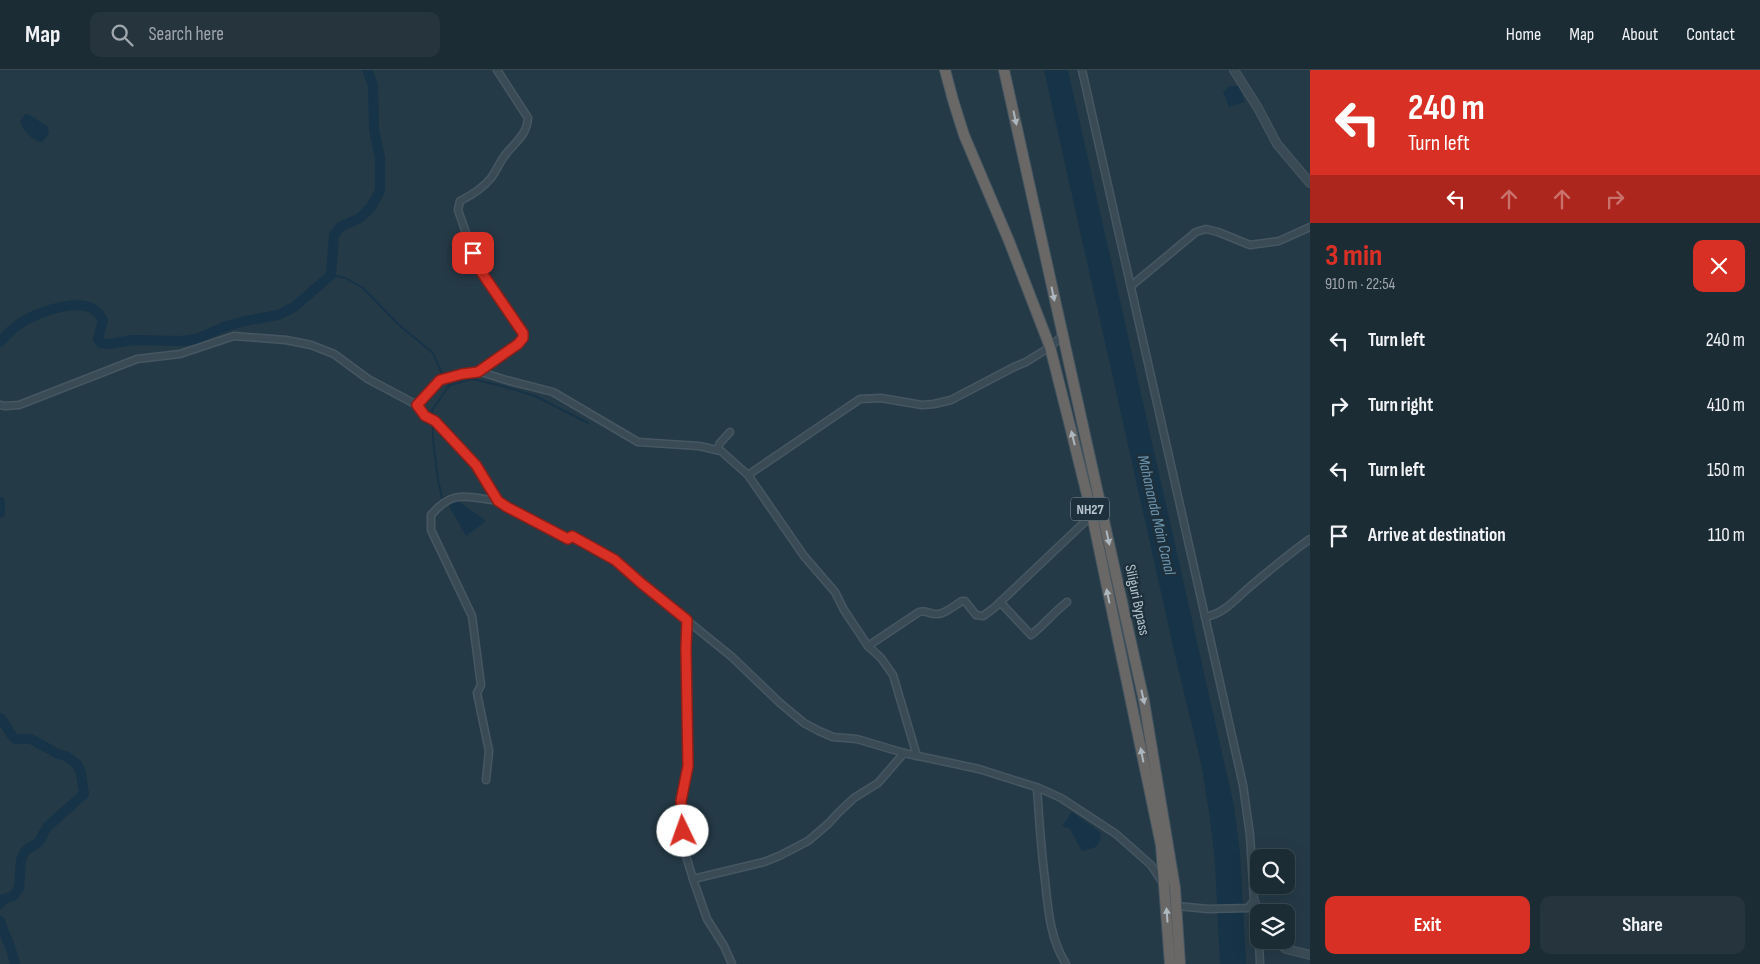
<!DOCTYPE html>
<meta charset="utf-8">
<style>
:root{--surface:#1c2c35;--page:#25343d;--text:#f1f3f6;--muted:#a0a7ad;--line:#3a4850;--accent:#d93025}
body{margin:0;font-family:"Sofia Sans Condensed",sans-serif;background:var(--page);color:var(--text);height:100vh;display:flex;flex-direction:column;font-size:19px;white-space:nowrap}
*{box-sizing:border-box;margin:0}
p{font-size:16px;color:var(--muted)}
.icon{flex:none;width:28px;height:28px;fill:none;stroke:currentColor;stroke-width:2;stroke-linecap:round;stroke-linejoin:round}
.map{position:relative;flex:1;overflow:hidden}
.side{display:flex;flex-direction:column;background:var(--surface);width:450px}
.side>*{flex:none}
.top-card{background:#d93025;color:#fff;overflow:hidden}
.buttons{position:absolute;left:1250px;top:779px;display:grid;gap:10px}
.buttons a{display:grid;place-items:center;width:45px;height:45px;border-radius:10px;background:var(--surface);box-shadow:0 5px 20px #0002,0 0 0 1px var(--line);font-size:25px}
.pin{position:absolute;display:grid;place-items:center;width:42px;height:42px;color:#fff;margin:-21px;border-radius:10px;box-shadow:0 2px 8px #0006}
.me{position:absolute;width:55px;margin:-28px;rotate:357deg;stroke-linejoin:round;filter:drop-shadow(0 0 4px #0008)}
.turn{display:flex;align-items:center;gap:18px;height:105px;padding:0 15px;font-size:22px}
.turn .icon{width:65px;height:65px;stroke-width:2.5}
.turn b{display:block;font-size:35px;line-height:42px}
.lanes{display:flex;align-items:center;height:48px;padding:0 15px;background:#0003;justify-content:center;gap:25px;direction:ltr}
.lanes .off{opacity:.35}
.round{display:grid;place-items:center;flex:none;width:52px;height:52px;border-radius:10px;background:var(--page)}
.summary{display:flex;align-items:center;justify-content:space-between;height:85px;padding:0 15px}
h1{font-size:30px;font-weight:700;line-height:38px;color:var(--accent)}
.cta{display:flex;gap:10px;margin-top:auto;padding:10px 15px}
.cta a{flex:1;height:58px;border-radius:10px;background:var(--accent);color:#fff;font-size:20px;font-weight:700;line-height:58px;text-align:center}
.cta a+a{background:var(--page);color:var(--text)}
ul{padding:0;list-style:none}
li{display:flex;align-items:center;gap:15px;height:65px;padding:0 15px}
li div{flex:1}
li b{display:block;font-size:19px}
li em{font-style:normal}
header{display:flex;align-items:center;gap:30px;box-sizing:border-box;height:70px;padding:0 25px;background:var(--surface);border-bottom:1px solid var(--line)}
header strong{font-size:24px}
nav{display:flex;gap:28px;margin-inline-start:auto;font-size:18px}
.search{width:350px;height:45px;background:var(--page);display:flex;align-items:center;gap:12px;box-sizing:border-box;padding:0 18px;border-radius:10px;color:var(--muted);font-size:19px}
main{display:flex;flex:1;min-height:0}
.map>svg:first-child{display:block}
.water{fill:#163347}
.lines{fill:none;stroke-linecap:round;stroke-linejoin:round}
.stream{stroke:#163347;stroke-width:2}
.river{stroke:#163347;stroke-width:10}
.minor-casing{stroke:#465762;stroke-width:9}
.tertiary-casing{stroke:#465762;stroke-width:10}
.trunk-casing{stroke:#445560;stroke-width:12}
.minor{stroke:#3a4b56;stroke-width:6}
.tertiary{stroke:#3a4b56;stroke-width:8}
.trunk{stroke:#6a6866;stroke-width:10}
.oneway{fill:#acb7bf}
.route-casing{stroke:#8d1f18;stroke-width:12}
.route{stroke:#d93025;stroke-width:9}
.labels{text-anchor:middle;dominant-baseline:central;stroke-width:5;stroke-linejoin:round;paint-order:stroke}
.shield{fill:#1e303b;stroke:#8a98a3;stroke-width:1}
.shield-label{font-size:14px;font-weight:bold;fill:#b8c5cf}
.street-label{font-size:15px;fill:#b8c5cf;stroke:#1e303b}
.water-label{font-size:16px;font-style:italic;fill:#6e97b1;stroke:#1e303b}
</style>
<header>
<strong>Map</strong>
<div class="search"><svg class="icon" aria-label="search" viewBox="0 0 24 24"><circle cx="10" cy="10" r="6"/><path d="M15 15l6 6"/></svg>Search here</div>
<nav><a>Home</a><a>Map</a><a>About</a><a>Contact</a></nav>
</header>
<main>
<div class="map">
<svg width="1310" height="894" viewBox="0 0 1310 894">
<rect width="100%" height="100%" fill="#253a47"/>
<g class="water">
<path d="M1044 0H1068L1234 736 1240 783 1246 894H1220L1215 793 1210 748 1201 693 1178 598Z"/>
<path d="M1230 16H1238L1245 32 1229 37 1223 22Z"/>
<path d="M25 44 30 45 48 57 49 63 42 72C32 71 24 61 20 52Z"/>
<path d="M457 430 486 451 466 466 449 436 453 431Z"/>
<path d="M1072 742 1101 763C1099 778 1096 778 1082 781L1070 759 1062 756Z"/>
</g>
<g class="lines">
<g class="stream">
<path d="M331 205 345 208 363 218 399 255 433 283 443 306"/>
<path d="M445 311 450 315 472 309 502 316 535 326 588 353"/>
<path d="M433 348 432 340 449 316"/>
<path d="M433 352V369L438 410 443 432"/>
</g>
<g class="river">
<path d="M0 272C5 267 9 262 14 258 29 245 65 232 85 236 93 237 99 243 103 250L98 269 101 273 109 274 133 270 183 271 196 269 224 257 245 251 278 245 294 237 331 205 334 165 340 157 360 148 371 137 380 121V88L374 60 373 15 367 0"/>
<path d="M0 432V443"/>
<path d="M0 648C6 654 9 663 15 669H31L58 684 66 686 77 694 81 703 84 724 47 757 39 772 25 781 21 790 19 818 13 826 1 830 0 834"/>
<path d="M0 851C5 866 12 879 15 894"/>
</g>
<g class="minor-casing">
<g id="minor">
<path d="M1082 0 1243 715 1250 765 1254 831 1248 838 1208 839 1177 836"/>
<path d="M1131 216 1196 162 1206 159 1218 162 1250 175 1279 171 1310 157"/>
<path d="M478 301 506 310 553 322 638 372 699 376 721 381 748 405 804 486 835 522 844 540 868 576 881 588 893 605 917 686"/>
<path d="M0 335 5 336 19 335 137 289 180 284 234 266 286 270 311 275 334 284 368 309 417 335 425 346 435 351 476 395 498 431 507 437 568 469 572 466 615 490 641 513 732 587 780 633 804 653 819 661 833 667 857 669 904 683 979 699 1039 718 1061 728 1116 764 1151 795 1163 813"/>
<path d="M417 335 440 310 462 304 478 301 518 274 523 268V263L478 197 458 140 460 131C472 125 483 118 491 108 497 100 500 91 506 84 515 72 527 65 528 48L497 0"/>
<path d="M717 380 720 373 730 362"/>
<path d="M748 405 860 329 881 328 922 335 934 334 951 330 1014 297 1026 292 1050 277 1062 266"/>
<path d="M1000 532 1031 565C1044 555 1054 542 1067 532"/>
<path d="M1205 547C1225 544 1238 526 1252 515 1271 499 1290 483 1310 469"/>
<path d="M687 550 686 578 688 696 681 731 683 776 693 809 707 849 724 876 732 894"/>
<path d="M868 576 919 542C926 540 929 544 936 544 944 545 955 535 962 531H965L976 545 983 546 994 538 1092 445"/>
<path d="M486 710 489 681 477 623 481 615 472 546 431 460V445C453 419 467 427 498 431"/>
<path d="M1037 718C1039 748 1041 779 1045 810 1048 839 1050 869 1066 894"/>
<path d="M693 809 764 792 779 786 808 771 828 754 838 743 854 728 878 713 904 683"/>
<path d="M1259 870 1260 894"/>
</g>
</g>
<g class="tertiary-casing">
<g id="tertiary">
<path d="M1234 0 1258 38 1277 74 1310 113"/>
<path d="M1254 831 1259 842"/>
<path d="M1275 870 1286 879 1310 885"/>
</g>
</g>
<g class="trunk-casing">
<g id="trunk">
<path d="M945 0 953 30 964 65 1009 171 1050 277 1070 356 1092 445 1161 775 1170 894"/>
<path d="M1004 0 1144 631 1175 818 1180 894"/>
</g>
</g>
<use href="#minor" class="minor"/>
<use href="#tertiary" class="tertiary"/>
<use href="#trunk" class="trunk"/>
</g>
<defs><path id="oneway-solid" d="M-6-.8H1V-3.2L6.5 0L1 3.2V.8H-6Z" transform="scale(1.25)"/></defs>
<g class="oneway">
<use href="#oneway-solid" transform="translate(1015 48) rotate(78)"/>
<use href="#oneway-solid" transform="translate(1053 224) rotate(78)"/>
<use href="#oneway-solid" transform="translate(1073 368) rotate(-104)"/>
<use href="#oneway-solid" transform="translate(1108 468) rotate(78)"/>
<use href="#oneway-solid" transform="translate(1108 526) rotate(-102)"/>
<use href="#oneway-solid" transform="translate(1143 627) rotate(77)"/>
<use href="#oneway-solid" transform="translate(1142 685) rotate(-101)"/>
<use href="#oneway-solid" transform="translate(1167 845) rotate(-94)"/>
</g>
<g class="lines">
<g class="route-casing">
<path id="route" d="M473 183 478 197 523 263V268L518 274 478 302 462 304 440 310 417 335 425 346 435 351 476 395 498 431 507 437 568 469 572 466 615 490 641 513 687 550 686 578 688 696 681 731 683 761"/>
</g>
<use href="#route" class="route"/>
</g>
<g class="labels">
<rect class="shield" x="1071" y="427.5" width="38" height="23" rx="4"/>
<g class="shield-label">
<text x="1090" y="439">NH27</text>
</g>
<g class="street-label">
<text transform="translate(1137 530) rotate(78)">Siliguri Bypass</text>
</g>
<g class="water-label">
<text transform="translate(1156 445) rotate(77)">Mahananda Main Canal</text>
</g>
</g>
</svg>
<div class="buttons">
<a><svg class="icon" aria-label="search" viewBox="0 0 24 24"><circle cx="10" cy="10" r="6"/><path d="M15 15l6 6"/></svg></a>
<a><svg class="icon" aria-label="layers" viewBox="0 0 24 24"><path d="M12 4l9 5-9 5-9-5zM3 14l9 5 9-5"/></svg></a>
</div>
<div class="pin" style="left:473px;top:183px;background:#d93025"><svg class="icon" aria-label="arrive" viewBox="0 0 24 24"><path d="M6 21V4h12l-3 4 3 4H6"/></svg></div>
<svg class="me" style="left:683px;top:761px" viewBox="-20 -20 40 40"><circle r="19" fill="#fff"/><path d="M0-13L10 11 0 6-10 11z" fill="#d93025"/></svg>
</div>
<section class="side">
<div class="top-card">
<div class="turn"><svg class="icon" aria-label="left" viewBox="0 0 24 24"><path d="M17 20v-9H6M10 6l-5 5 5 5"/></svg><div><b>240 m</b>Turn left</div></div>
<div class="lanes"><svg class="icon" aria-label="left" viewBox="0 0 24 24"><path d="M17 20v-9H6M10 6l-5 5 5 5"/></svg><svg class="icon off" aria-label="ahead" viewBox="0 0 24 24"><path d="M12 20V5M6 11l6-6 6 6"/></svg><svg class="icon off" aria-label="ahead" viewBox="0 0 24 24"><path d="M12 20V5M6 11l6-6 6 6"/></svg><svg class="icon off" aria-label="right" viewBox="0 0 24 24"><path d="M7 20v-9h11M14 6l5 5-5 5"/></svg></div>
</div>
<div class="summary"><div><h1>3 min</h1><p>910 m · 22:54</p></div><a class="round" style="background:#d93025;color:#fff"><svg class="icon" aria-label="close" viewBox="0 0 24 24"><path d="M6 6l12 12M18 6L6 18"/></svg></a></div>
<ul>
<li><svg class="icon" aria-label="left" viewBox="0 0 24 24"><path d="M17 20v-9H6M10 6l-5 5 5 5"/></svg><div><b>Turn left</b></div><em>240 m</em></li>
<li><svg class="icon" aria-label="right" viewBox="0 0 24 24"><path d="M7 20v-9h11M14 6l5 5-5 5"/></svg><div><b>Turn right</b></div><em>410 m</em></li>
<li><svg class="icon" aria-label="left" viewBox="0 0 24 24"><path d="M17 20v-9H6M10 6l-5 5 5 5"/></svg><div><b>Turn left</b></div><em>150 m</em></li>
<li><svg class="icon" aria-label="arrive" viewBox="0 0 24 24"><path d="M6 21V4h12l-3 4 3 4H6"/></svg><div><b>Arrive at destination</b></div><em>110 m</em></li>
</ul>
<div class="cta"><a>Exit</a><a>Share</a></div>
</section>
</main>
